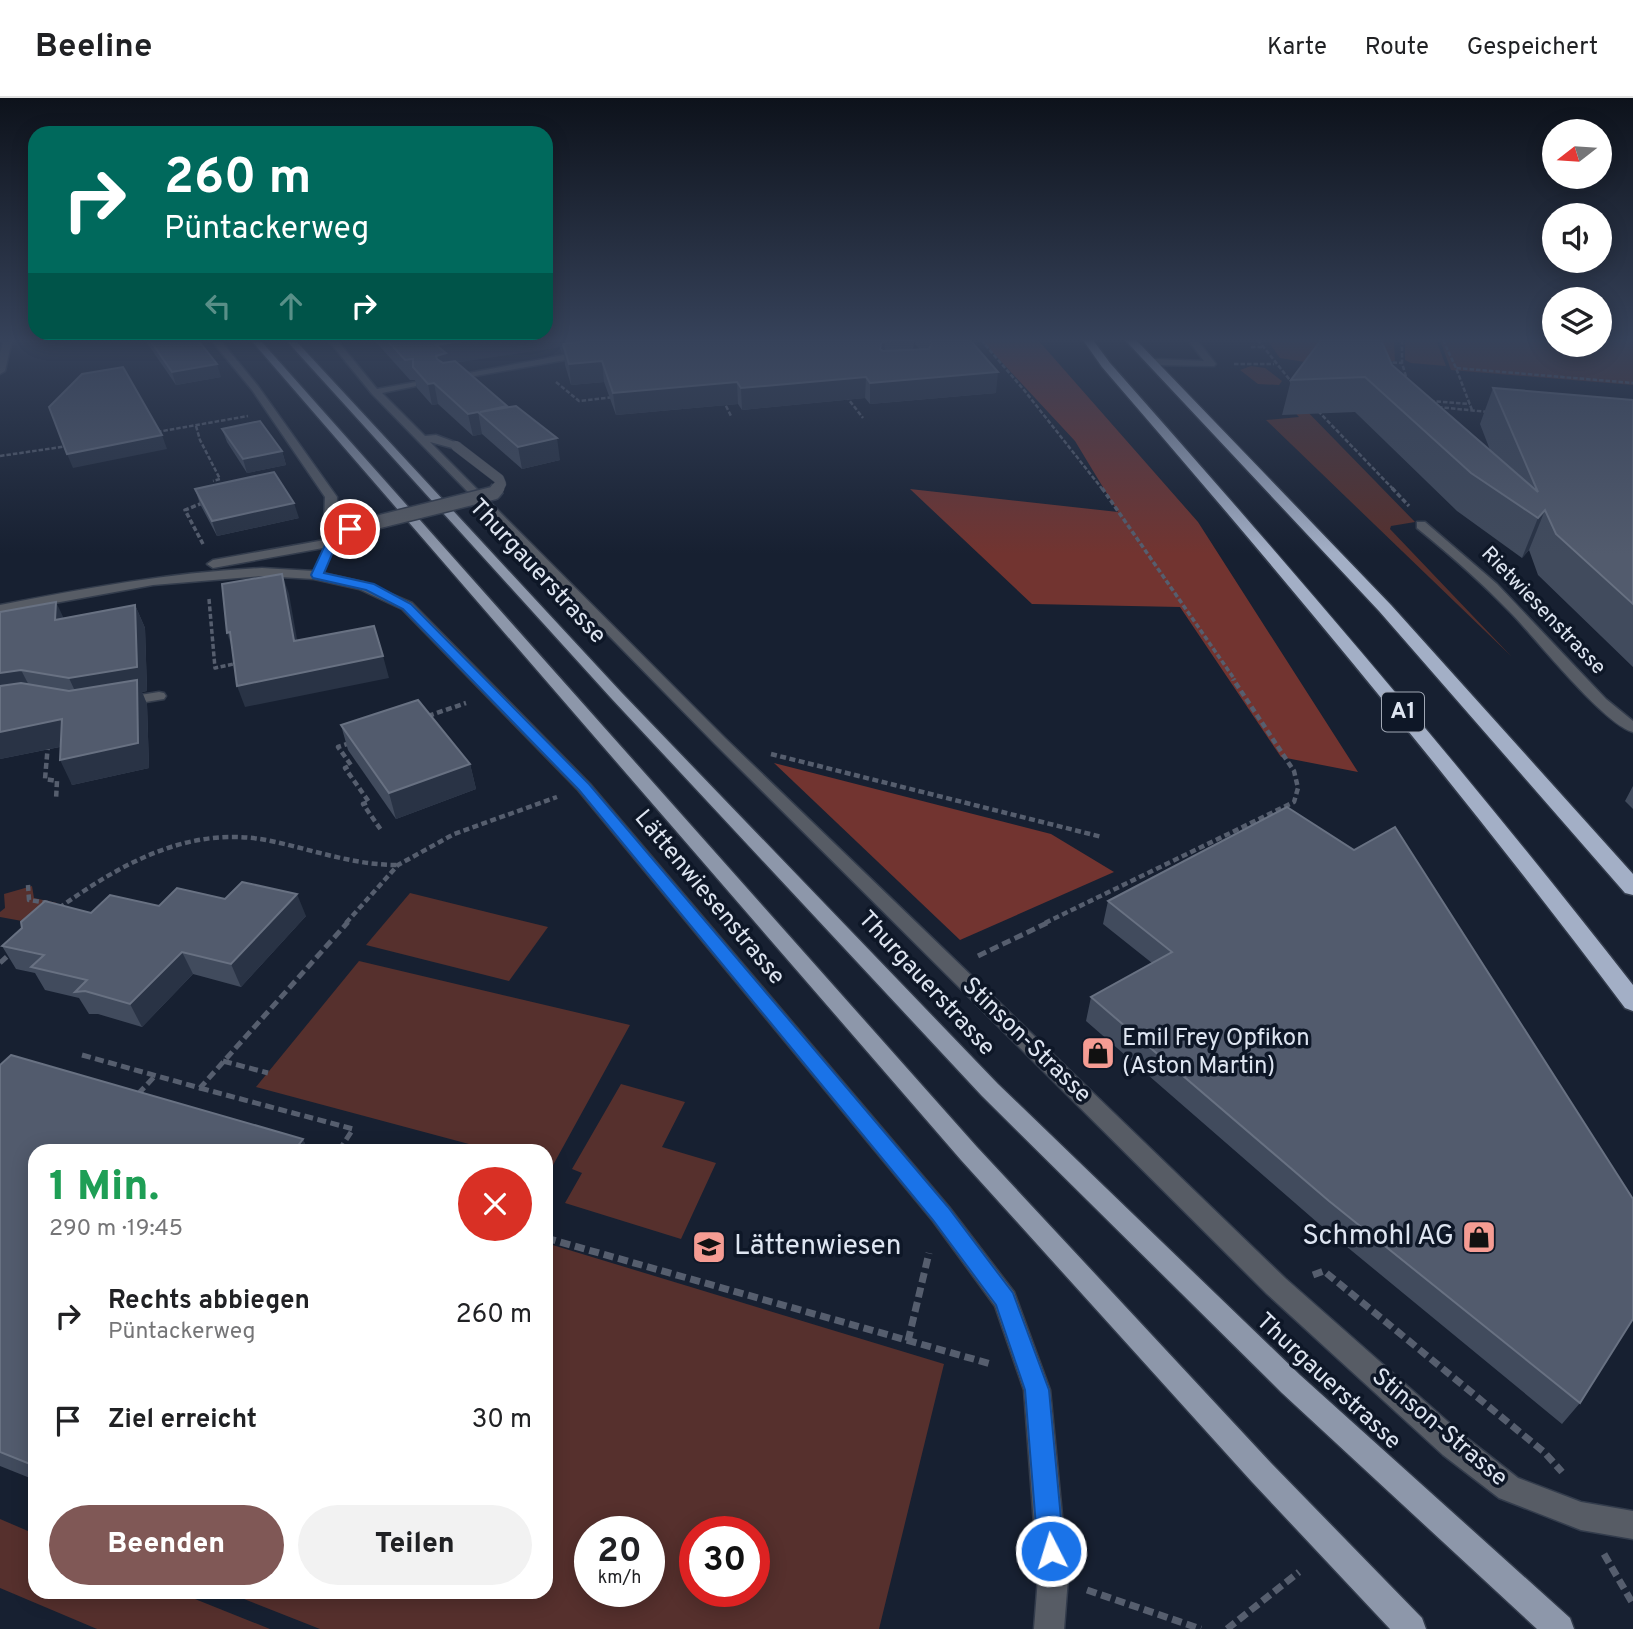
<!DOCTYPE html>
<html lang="de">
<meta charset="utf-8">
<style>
:root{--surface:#fff;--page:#f2f2f2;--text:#202124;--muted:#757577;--line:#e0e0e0;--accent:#805856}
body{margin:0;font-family:Overpass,sans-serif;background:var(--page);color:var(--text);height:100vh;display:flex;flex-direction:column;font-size:26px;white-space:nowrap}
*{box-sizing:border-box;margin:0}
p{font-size:23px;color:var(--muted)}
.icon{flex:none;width:38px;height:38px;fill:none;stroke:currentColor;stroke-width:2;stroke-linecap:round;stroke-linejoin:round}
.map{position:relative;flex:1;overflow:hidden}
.side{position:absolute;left:28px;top:1046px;width:525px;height:455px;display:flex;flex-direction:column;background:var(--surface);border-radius:21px;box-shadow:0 4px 18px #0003}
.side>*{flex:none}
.guide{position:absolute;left:28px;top:28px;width:525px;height:214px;border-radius:21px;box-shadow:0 4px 18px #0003;background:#00695c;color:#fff;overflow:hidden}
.needle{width:46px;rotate:253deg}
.buttons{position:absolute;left:1542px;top:21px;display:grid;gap:14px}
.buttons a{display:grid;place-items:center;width:70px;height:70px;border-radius:50%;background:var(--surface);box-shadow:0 4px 18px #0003;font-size:35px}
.speed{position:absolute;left:574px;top:1418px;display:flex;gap:14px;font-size:35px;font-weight:700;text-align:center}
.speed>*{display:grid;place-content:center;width:91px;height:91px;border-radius:50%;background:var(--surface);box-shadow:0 4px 18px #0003;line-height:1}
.speed small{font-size:18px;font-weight:400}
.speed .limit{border:10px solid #d22;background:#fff;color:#111}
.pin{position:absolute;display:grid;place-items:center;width:60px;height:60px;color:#fff;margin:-30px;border:4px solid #fff;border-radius:50%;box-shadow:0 2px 7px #0007}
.me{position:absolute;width:77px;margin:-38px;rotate:355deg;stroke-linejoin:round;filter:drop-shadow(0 0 5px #0008)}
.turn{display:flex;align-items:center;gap:24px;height:147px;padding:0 21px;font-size:32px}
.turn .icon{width:91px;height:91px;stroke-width:2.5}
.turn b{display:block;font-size:49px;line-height:60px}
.lanes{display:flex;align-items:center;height:66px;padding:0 21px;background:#0003;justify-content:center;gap:35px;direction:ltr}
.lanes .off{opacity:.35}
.round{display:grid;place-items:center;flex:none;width:74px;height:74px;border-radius:37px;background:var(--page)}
.head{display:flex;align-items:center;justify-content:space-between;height:119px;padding:0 21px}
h1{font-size:42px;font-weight:800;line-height:52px;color:#1e9e55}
.cta{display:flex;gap:14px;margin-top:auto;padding:14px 21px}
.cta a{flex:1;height:80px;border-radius:42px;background:var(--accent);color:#fff;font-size:28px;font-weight:800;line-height:80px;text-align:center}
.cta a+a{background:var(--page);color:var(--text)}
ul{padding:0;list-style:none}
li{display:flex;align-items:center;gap:21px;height:105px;padding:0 21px}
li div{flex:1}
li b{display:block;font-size:26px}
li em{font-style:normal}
header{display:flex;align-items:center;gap:42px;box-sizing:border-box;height:98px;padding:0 35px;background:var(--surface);border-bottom:2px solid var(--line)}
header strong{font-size:33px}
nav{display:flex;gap:38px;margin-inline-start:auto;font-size:24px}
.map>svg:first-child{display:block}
.green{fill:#56302d;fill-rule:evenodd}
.forest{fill:#723430}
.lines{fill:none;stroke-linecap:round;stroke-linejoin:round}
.minor-casing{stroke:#333c4c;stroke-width:3}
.major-casing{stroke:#333c4c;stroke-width:3}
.highway-casing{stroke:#333c4c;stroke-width:3}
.path-far4{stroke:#565e6e;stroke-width:2.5;stroke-dasharray:4.5 2;stroke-linecap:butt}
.path-far3{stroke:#565e6e;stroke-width:3.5;stroke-dasharray:5 2.5;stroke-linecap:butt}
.path-far2{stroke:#565e6e;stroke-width:4.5;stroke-dasharray:6 3.5;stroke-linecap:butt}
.path-far1{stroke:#565e6e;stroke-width:5;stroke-dasharray:9 4.5;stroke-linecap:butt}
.path{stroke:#565e6e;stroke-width:7;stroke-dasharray:10 5;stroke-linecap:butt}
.minor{fill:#575c65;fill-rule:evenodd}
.major{fill:#8d97aa;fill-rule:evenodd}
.highway{fill:#a3afc6;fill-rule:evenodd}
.minor-bridge-far1-casing{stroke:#333c4c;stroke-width:11;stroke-linecap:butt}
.minor-bridge-casing{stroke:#333c4c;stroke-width:16;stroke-linecap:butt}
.minor-bridge-far1{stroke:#575c65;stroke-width:10}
.minor-bridge{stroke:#575c65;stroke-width:13}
.wall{fill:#414b5d;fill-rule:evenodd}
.shaded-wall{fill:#293345}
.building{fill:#525b6d;stroke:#687182;stroke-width:2}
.route{fill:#1a73e8;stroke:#114b97;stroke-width:2}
.labels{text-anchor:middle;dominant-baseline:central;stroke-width:7;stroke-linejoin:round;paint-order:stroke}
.far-street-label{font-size:21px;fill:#dee5f1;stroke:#0e1727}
.shield{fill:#0e1727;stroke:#a0a7b4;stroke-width:2}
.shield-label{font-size:23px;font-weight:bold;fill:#dee5f1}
.street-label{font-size:24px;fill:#dee5f1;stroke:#0e1727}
.poi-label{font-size:24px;fill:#dee5f1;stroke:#0e1727;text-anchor:start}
.near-poi-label{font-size:28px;fill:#dee5f1;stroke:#0e1727;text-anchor:end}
</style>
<header>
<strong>Beeline</strong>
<nav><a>Karte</a><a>Route</a><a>Gespeichert</a></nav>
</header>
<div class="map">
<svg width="1633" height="1531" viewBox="0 0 1633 1531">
<rect width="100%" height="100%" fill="#172031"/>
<g class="green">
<path d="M1267 242H1394L1395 263 1305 264 1280 260Z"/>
<path d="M1405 242H1436L1446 268 1411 265 1405 262Z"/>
<path d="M1440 242H1554V247H1600V242H1633V287L1451 272Z"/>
<path d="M1251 268 1265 270 1282 283 1279 287 1258 286 1240 272Z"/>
<path d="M1300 306 1415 424 1391 428 1390 431 1511 558 1266 322 1299 319 1289 308Z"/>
<path d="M32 788 34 800 57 805 33 825 0 819V814L5 810 4 796Z"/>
<path d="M410 795 548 829 509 883 366 847Z"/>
<path d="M359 863 630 927 552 1069 546 1067V1054L495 1053 256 989Z"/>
<path d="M621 986 685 1004 662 1049 716 1065 681 1141 565 1105 582 1075 572 1071Z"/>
<path d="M546 1145 944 1266 879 1531H320L229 1495 546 1494ZM590 1433H649V1493H590ZM695 1433H754V1493H695Z"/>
<path d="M0 1421 35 1436V1494L180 1495 270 1531H97L0 1490Z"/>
</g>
<g class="forest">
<path d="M981 242H1038L1198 424 1358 674 1281 659 1180 509 1032 506 910 391 1118 414 1075 343Z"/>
<path d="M774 665 1051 736 1114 774 960 842Z"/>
</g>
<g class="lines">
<g class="minor-casing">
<g id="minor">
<path d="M4 242H12L5 273 0 276V255Z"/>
<path d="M211 242H220L258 288 337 399 336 425 342 435 340 438H332L324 425 325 399 252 292Z"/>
<path d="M328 242H337L377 291 416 284V288L382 295 425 338 436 337 460 346V350L456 351 430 344 725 640 1285 1180 1463 1337 1518 1380 1581 1404 1633 1413V1441L1581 1432 1499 1400 1443 1357 1267 1196 715 646 372 296Z"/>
<path d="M1188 242H1197L1216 266 1214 268 1155 267 1150 264 1155 261 1204 263Z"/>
<path d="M585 253 590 256 588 258 447 283 442 280Z"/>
<path d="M1417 424H1425L1497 486 1606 601 1633 623V634C1603 626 1535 539 1509 513 1480 483 1449 456 1417 430Z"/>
<path d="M330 441 334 442V448L213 470 207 466 213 462Z"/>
<path d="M262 470 314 473 363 484 412 505 590 686 949 1109 1014 1194 1050 1292 1068 1480 1064 1531H1034L1038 1480 1024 1292 995 1208 933 1123 578 692 402 511 359 491 314 481 262 478 153 487 0 515V507C87 490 173 474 262 470Z"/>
<path d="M159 594 164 595 166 598 164 601 121 608 114 604 121 600Z"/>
</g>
</g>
<g class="major-casing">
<g id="major">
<path d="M251 242H260L977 1049 1271 1365 1422 1520 1426 1531H1390L1252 1384 961 1062Z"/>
<path d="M286 242H295L621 594 998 986 1300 1277 1570 1520 1574 1531H1537L1282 1295 982 998 611 600Z"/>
</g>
</g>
<g class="highway-casing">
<g id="highway">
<path d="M1083 242H1093L1110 265C1290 468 1466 673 1633 887V913L1625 910C1459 689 1283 478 1102 269Z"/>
<path d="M1125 242H1136L1391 507 1633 776V797L1625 795 1379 513Z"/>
</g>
</g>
<g class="path-far4">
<path d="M981 242 1024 292 1103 392"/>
<path d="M1258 242 1293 286"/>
<path d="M1402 242V265L1407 282"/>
<path d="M1443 242 1456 270"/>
<path d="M1251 249H1262"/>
<path d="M1386 264 1402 265"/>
<path d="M1234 266H1274"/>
<path d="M556 284 579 303 614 299"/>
<path d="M846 298 863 320"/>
<path d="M723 302 731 318"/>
<path d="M1430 303 1470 306"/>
<path d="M1438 309 1488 314"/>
<path d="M1472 312 1456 270 1633 285"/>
<path d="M1318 313 1394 392"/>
<path d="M196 328 200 342 220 381 213 383"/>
<path d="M157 334 248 318"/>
<path d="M0 358 68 348"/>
</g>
<g class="path-far3">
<path d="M1102 390 1235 582"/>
<path d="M1392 390 1409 408"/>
<path d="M203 446 185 412 205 404"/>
<path d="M209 501 215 570 238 565"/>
</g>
<g class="path-far2">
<path d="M428 618 466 605"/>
<path d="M350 645 338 649 351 667 345 670 369 704 363 706 381 732"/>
<path d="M48 646 45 681 57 683 56 702"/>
<path d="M771 656 1102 739"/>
<path d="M28 787 29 802 48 805"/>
<path d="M59 810C122 765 191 726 271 743 314 752 353 767 397 767"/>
<path d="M346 825 398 767 454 736 557 699"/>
<path d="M1045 825 1294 704 1298 690 1294 673 1233 581"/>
</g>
<g class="path-far1">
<path d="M978 858 1049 824"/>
<path d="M0 865 12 854"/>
<path d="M82 957 200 990 348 824"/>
<path d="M223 963 268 975"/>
<path d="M200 990 353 1031 338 1054"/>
<path d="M138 996 155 978"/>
</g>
<g class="path">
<path d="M546 1140 991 1266"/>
<path d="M1313 1177 1324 1173 1544 1354 1562 1374"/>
<path d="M908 1243 929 1155"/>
<path d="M1604 1456 1633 1506"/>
<path d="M1087 1492 1201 1531"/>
<path d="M1227 1531 1299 1474"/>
</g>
<use href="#minor" class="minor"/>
<use href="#major" class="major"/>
<use href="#highway" class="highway"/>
<g class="minor-bridge-far1-casing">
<path id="minor-bridge-far1" d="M456 348 499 381 501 386 496 392"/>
</g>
<g class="minor-bridge-casing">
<path id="minor-bridge" d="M350 431 494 395 498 390"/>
</g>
<use href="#minor-bridge-far1" class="minor-bridge-far1"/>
<use href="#minor-bridge" class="minor-bridge"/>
</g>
<g class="wall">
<path d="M145 242H198L221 279 176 287Z"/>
<path d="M374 242H970L996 295 870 306 865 300 742 312 738 306 616 317 604 284 571 287 565 267 564 256H562L560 249 457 264 507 308 560 362 522 371 482 336 473 338 438 306 432 307 417 290 415 282H410ZM914 244 920 252H913Z"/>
<path d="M1392 267 1490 352 1480 326 1493 290 1633 302V569L1538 477 1529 452 1522 460 1457 413 1355 314 1282 317 1291 282Z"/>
<path d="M222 331 282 353 286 367 247 375 227 344Z"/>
<path d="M195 391 299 420 217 438 200 406Z"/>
<path d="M135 507 145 530 147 593 142 594 147 606 149 670 72 687 60 649 0 661V514L63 520Z"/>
<path d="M341 627 470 666 476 691 396 721 348 652Z"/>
<path d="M1633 688V711L1625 703Z"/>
<path d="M1287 709 1580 1305 1562 1326 1318 1125 1086 923 1091 899 1152 865 1103 826 1108 803Z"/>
<path d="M225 801 306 818 241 889 193 876 142 929 98 916H89L79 900 45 892 35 875 16 871 2 848 91 815Z"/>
<path d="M0 967 303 1041 308 1054H35V1382L0 1368Z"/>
</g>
<g class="shaded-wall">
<path d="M468 242H559L560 249 448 266 440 279 436 258V247Z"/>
<path d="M560 242H683L563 246 564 256H562Z"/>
<path d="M885 243 884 264 880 265 881 245Z"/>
<path d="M602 263 604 284 571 287 569 266Z"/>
<path d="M217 266 221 279 176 287 172 274Z"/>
<path d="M998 274 996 295 870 306V285Z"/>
<path d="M866 279 865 300 742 312 741 290Z"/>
<path d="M737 284 738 306 616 317 613 295Z"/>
<path d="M434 285 438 306 432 307 428 286Z"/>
<path d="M478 314 482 336 473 338 468 316Z"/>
<path d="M162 337 167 351 73 370 67 356Z"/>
<path d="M557 340 560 362 522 371 518 349Z"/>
<path d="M282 353 286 367 247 375 243 361Z"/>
<path d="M294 405 299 420 217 438 212 423Z"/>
<path d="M1545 412 1529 452 1522 460 1538 420Z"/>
<path d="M282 476 289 496 301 564 294 543Z"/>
<path d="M56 504 67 527 55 522Z"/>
<path d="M135 507 145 530 147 593 142 594 147 606 149 670 72 687 60 662 80 604 69 580Z"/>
<path d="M230 534 234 556 227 535Z"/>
<path d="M383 558 389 580 245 609 237 588Z"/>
<path d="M21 572 33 595 0 601V575Z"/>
<path d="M62 621 74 646 0 661V634Z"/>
<path d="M470 666 476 691 396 721 389 695Z"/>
<path d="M297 796 306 818 241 889 231 866Z"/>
<path d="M182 854 193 876 142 929 130 906Z"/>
<path d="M303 1041 308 1054H293Z"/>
</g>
<g class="building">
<path d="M150 242H198L217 266 172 274Z"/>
<path d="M387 242H468L436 247 446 255 436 258 437 261 443 265 455 263 507 308 480 314 516 308 557 340 518 349 478 314 468 316 434 285 428 286 413 269V261L405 262Z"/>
<path d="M591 242H914L885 243 881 245 880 251 883 253 929 251 932 245 930 242H970L998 274 870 285 866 279 741 290 737 284 613 295 602 263 569 266 563 246Z"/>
<path d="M1321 242H1381L1392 267 1538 394 1493 290 1633 302V506L1556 436 1545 412 1538 420 1471 375 1365 279 1291 282Z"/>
<path d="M123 269 162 337 67 356 49 309 82 276Z"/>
<path d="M260 323 282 353 243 361 222 331Z"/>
<path d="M274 374 294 405 212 423 195 391Z"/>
<path d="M282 476 294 543 374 528 383 558 237 588 230 534 227 535 222 486Z"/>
<path d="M56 504 55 522 135 507 137 569 69 580 21 572 0 575V514Z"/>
<path d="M137 582 138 645 60 662 62 621 0 634V588L21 585 69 593Z"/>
<path d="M418 602 470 666 389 695 341 627Z"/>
<path d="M1287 709 1354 752 1395 729 1633 1101V1221L1580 1305 1329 1103 1091 899 1172 854 1108 803Z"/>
<path d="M242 784 297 796 231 866 182 854 130 906 85 893 75 894 87 882 31 869 44 857 2 848 22 830 21 824 45 803 91 815 110 797 159 808 177 790 225 801Z"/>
<path d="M11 957 303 1041 293 1054H35V1368L0 1354V967Z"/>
</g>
<linearGradient id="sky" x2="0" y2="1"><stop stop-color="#0d121b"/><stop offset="0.53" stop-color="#36425a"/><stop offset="1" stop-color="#36425a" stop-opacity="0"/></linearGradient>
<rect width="1633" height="456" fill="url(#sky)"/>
<path class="route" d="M350 428 355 431 340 437 324 475 374 486 411 506 589 686 948 1109 1013 1195 1049 1292 1064 1453 1060 1462 1051 1466 1042 1462 1038 1453 1025 1292 996 1207 933 1122 579 692 403 511 366 492 313 480 311 477 332 432Z"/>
<defs>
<g id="shop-square" transform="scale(1.75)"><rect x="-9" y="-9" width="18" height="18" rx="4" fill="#f59c93" stroke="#0e1727"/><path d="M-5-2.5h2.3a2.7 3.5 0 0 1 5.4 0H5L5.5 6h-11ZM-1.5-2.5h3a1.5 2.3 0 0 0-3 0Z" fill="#111"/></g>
<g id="school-square" transform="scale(1.75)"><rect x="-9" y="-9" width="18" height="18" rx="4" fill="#f59c93" stroke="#0e1727"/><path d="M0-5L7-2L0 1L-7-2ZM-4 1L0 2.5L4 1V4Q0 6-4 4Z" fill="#111"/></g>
</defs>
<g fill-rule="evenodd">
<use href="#shop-square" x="1098" y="955"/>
<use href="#shop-square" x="1479" y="1139"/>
<use href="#school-square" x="709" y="1149"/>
</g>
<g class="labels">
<g class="far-street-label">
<text transform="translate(1543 513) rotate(46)">Rietwiesenstrasse</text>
</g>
<rect class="shield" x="1382" y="594.5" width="42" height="39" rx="5"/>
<g class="shield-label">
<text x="1403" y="614">A1</text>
</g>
<g class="street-label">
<text transform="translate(537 474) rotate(47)">Thurgauerstrasse</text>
<text transform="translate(709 800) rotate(50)">Lättenwiesenstrasse</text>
<text transform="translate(926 886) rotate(47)">Thurgauerstrasse</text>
<text transform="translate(1026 943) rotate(44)">Stinson-Strasse</text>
<text transform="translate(1328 1284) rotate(43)">Thurgauerstrasse</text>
<text transform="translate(1439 1330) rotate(40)">Stinson-Strasse</text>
</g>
<g class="poi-label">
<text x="1122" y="941">Emil Frey Opfikon<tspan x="1122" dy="28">(Aston Martin)</tspan></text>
</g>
<g class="near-poi-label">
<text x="1454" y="1139">Schmohl AG</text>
<text x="734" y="1149" text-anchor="start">Lättenwiesen</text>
</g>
</g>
</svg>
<div class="buttons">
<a><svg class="needle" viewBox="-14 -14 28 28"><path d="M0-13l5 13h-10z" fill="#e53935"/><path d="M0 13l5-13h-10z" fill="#757577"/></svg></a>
<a><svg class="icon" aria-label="sound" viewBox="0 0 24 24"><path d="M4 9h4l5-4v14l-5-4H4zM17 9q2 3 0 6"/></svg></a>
<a><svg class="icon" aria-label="layers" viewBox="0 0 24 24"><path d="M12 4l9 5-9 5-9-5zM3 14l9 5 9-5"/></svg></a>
</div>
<div class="speed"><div>20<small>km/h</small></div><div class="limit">30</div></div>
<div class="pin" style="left:350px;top:431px;background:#d93025"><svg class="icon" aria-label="arrive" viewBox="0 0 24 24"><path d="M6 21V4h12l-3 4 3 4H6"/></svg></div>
<svg class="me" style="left:1051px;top:1453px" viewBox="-20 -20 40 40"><circle r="17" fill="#1a73e8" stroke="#fff" stroke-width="3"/><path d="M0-11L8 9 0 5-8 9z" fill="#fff"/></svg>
<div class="guide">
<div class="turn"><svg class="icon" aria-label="right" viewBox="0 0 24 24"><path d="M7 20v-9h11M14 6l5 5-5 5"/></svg><div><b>260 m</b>Püntackerweg</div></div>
<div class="lanes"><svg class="icon off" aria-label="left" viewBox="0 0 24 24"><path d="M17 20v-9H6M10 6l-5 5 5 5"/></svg><svg class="icon off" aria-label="ahead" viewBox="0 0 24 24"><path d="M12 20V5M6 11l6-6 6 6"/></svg><svg class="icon" aria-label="right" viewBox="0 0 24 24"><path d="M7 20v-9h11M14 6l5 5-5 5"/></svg></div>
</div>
<section class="side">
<div class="head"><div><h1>1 Min.</h1><p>290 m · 19:45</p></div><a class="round" style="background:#d93025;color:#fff"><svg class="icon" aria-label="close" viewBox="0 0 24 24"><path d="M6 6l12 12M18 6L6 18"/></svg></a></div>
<ul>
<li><svg class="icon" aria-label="right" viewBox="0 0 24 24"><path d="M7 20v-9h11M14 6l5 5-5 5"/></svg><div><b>Rechts abbiegen</b><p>Püntackerweg</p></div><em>260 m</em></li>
<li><svg class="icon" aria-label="arrive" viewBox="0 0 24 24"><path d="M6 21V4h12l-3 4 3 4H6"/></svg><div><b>Ziel erreicht</b></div><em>30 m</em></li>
</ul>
<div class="cta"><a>Beenden</a><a>Teilen</a></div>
</section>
</div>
